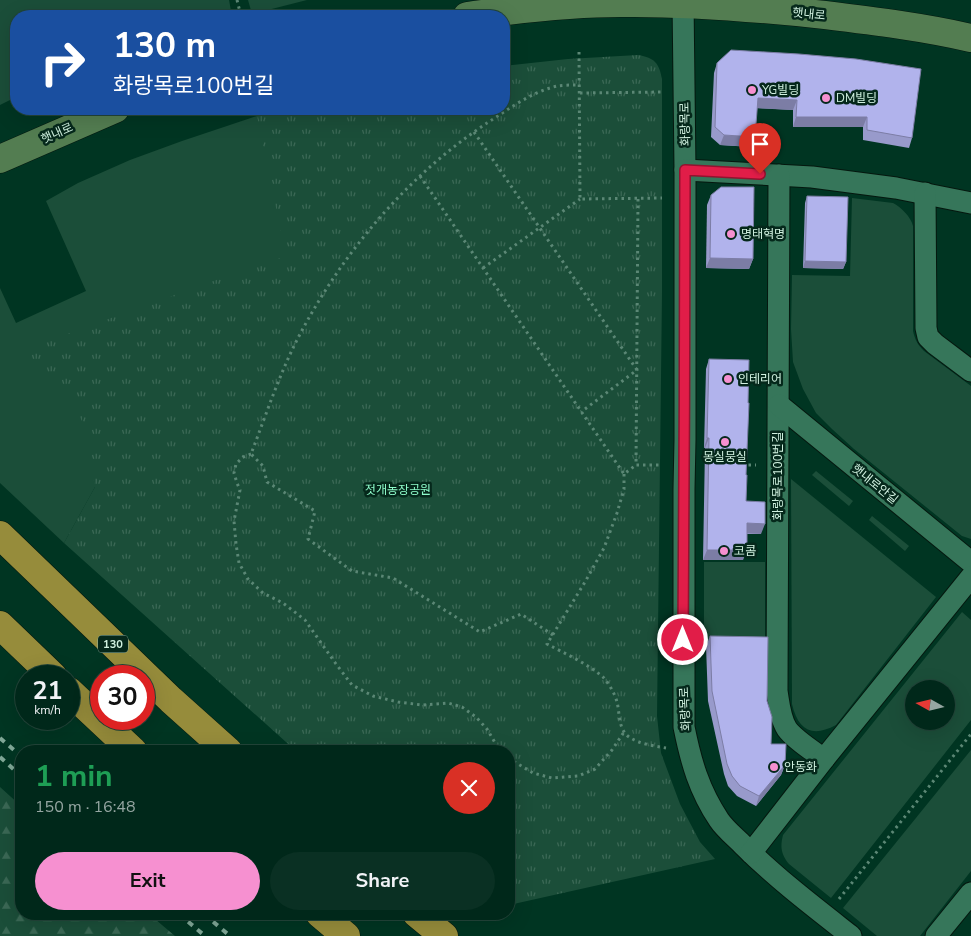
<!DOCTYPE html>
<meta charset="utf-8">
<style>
:root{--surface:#00281a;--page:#0a3023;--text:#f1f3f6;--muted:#95a6a2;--line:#224439;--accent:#f690d0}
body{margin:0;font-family:"Nunito Sans","Noto Sans KR",sans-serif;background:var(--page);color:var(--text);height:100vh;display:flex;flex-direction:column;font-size:19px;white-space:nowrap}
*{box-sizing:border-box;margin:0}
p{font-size:16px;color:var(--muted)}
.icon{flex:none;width:28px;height:28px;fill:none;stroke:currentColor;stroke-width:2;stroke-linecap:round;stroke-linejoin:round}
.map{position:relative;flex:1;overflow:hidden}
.details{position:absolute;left:15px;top:745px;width:500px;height:175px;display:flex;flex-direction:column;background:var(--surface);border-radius:20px;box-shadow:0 5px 20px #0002,0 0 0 1px var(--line)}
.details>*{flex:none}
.guide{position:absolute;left:10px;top:10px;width:500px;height:105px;border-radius:20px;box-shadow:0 5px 20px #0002,0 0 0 1px var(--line);background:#1a4fa0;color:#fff;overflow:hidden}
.needle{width:32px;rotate:278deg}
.tools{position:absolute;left:905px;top:680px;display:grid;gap:10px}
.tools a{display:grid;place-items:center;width:50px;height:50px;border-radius:50%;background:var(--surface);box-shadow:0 5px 20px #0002,0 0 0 1px var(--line);font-size:25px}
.speed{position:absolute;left:15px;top:665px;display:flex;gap:10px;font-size:25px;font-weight:700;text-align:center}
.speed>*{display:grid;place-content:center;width:65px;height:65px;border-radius:50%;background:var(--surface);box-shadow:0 5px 20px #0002,0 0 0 1px var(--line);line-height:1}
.speed small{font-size:12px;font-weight:400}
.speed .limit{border:8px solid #d22;background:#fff;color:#111}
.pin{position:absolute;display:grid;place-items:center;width:42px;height:42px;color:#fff;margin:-51px -21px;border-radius:50% 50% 50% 0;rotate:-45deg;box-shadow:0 0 5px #0007}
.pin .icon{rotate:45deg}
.me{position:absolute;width:55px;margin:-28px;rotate:0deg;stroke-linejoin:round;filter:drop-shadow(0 0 4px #0008)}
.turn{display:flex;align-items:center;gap:18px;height:105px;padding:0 20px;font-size:22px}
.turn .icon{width:65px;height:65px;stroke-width:2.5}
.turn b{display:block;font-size:35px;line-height:42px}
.round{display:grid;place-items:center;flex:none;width:52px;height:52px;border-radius:26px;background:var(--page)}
.head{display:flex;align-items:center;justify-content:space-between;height:85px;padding:0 20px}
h1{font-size:30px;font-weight:700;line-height:38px;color:#1e9e55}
.action{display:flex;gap:10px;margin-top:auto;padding:10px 20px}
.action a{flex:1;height:58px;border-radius:30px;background:var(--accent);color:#111;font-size:20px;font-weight:700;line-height:58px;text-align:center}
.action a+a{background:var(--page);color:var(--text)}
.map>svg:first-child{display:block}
.green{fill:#1b4e39;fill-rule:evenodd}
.forest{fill:url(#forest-firs)}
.park{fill:url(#park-tufts)}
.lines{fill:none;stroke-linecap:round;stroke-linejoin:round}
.minor-casing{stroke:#05180f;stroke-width:23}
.secondary-casing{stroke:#05180f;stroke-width:29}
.motorway-casing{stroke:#05180f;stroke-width:29}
.path{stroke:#5b8775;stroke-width:3;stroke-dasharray:2.5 4;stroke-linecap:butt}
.minor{stroke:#36765a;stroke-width:21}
.secondary{stroke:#537d51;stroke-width:28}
.motorway{stroke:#968c3b;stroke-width:28}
.rail{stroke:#7fa796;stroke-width:4;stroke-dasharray:6 6;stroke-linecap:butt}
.wall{fill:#989acb}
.shaded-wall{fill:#7c7da5}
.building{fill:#b1b3ec;stroke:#7c7da5}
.route-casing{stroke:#92132f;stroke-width:12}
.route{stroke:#e11d48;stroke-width:9}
.poi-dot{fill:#f690d0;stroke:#05281b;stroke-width:2}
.labels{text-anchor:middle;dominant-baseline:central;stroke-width:5;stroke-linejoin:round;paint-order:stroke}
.shield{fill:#05281b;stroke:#94b5a5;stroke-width:1}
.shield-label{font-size:11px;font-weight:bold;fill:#d1f1e0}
.street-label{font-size:12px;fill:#d1f1e0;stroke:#05281b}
.poi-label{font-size:12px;fill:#d1f1e0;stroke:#05281b;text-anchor:start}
.park-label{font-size:12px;fill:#8efbca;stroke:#05281b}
</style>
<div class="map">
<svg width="971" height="936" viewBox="0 0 971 936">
<defs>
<pattern id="forest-firs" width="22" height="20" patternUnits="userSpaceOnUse" patternTransform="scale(1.25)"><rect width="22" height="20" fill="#1b4e39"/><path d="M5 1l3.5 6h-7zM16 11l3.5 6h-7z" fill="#3b6855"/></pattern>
<pattern id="park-tufts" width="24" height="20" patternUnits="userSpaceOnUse" patternTransform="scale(1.25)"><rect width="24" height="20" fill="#1b4e39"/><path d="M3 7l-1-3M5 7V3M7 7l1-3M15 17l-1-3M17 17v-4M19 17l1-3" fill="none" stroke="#3b6855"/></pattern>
</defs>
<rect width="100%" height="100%" fill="#003522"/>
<g class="green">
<path d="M0 0H229L232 16H16V97L0 105Z"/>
<path d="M248 0H307L252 14Z"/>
<path d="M285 109H498L95 487 64 543 0 483V288L16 323 86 291 46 201 78 183 130 160 182 141 257 116Z"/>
<path d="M852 198 893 203C901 207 911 217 913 226V331C915 340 918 345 924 351L971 386V539L962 536 854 449 832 429 816 413 803 389 793 362 791 329 792 275 850 276Z"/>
<path d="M816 471 853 501 849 506 812 475Z"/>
<path d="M791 479 936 597 836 725C812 738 798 730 792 704Z"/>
<path d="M872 516 909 546 905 551 869 520Z"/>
<rect x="704" y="562" width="61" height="81"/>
<path d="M962 612 971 620V720L831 898 789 864C781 854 780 847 783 835ZM914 689H946V721H914Z"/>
<path d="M971 750V871L920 936H877L843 908Z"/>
</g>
<path class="forest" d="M0 787 21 806V914H149L175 936H0Z"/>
<path class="park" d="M638 55C655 58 659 63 662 79V291L657 716 661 753 680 804 700 842 715 859 509 905V751H296L64 543 95 487 84 425 67 392 23 350 202 285 286 256 257 116 285 109H504V66L568 59Z"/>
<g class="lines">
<g class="minor-casing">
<g id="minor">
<path d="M683 0 685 170V440L684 489V727C691 762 699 790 719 820 725 829 735 837 743 845 776 878 814 907 851 936"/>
<path d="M685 170 812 177 896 188 971 203"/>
<path d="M779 175 777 691C779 703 780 718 787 729 795 740 813 751 824 759"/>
<path d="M925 193 926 328 928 337 935 344 971 371"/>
<path d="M779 405 971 562"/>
<path d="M751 853 824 759 971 577"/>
<path d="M936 936 971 893"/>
</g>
</g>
<g class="secondary-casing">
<g id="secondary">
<path d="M467 16C518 9 570 3 621 3 689 2 758 8 825 15 874 21 923 27 971 38"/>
<path d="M0 159 115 109"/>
</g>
</g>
<g class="motorway-casing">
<g id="motorway">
<path d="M0 535 171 700 228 751"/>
<path d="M0 625 53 676"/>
<path d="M69 691 133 751"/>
<path d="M320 914 346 936"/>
<path d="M417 914 444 936"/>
</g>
</g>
<g class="path">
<path d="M237 0 241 16"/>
<path d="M579 52 580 199 662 198"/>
<path d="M580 93 662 92"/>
<path d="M474 132 637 370 581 412"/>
<path d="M420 176 624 474 636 465"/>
<path d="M638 199 636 465H661"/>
<path d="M483 268 580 199"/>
<path d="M251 454 243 457 236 464 234 473 237 483 240 490 234 521 236 544 239 563 248 579 263 593 283 603 305 620 336 664 352 685 373 696 398 702 422 705 448 703 462 707 476 717 487 729 497 746 503 751"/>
<path d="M742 465H756"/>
<path d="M624 474V489L617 513 604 548 585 582 547 644C564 653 590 665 604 678 609 684 615 694 617 702 620 714 618 729 629 737 639 744 654 746 666 748"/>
<path d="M553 635 521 614 480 632 393 578 352 571 308 539 315 511 267 482 263 466 251 454C266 415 279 375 298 338 342 253 407 176 487 123 509 109 531 92 557 86 564 85 572 85 580 85"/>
<path d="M509 757 513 761 533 773 552 778 578 776 595 769 612 750 624 732"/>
<path d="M839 899 971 734"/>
</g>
<use href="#minor" class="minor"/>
<use href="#secondary" class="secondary"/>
<use href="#motorway" class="motorway"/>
<g class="rail">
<path d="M0 738 21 756"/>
<path d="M0 757 21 776"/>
<path d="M179 914 205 936"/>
<path d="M204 914 230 936"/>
</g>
</g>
<g class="wall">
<path d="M731 50 912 138 909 148 863 140V127H793V110L757 108 755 137 752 147 720 145 711 137 714 73 717 63Z"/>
<path d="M711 195 753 259 749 269 706 268 707 205Z"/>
<path d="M807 196 846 262 843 269 803 268 805 203Z"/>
<path d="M709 359 746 475V501L761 534H747L743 560H703L705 448H704L706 369Z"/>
<path d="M710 636 767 701 771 744 785 765 781 775 756 806 737 796 728 786 724 774 708 701 706 646Z"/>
</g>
<g class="shaded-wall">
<path d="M758 98 797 100 793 110 754 108Z"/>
<path d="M796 117H867L863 127H793Z"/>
<path d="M724 135 755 137 752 147 720 145Z"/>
<path d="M710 258 753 259 749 269 706 268Z"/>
<path d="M805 261 846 262 843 269 803 268Z"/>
<path d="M707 438H709L705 448H704Z"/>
<path d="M747 523 765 524 761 534 743 533Z"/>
<path d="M707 550H747L743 560H703Z"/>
<path d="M785 765 781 775 756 806 759 796Z"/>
</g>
<g class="building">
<path d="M731 50 799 54 856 59 921 69 912 138 867 130V117H796L797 100 758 98 755 137 724 135 715 127 717 63Z"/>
<path d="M721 187H754L753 259 710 258 711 195Z"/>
<path d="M807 196 848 197 846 262 805 261Z"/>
<path d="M709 359 749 360 748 403H749L746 475H747L746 501 765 502V524L747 523V550H707L709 438H707Z"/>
<path d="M710 636 768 637 767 701 772 717 771 744H786L785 765 759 796 740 786 732 776 727 764 712 691Z"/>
</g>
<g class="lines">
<g class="route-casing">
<path id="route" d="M683 640C684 483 685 327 685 170L760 174"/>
</g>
<use href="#route" class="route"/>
</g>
<g class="poi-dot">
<circle cx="752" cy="90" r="5"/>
<circle cx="826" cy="98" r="5"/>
<circle cx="731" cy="234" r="5"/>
<circle cx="728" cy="379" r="5"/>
<circle cx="725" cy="442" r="5"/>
<circle cx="724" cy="551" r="5"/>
<circle cx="774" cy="767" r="5"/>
</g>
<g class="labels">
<rect class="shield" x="98" y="635.5" width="30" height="17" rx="4"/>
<g class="shield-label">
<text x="113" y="644">130</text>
</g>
<g class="street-label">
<text transform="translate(809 14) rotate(6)">햇내로</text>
<text transform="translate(685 124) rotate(-91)">화랑목로</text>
<text transform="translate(57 133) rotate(-24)">햇내로</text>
<text transform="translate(778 476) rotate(-90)">화랑목로100번길</text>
<text transform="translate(875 484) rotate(39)">햇내로안길</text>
<text transform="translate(685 709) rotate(-93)">화랑목로</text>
</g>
<g class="poi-label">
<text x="762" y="90">YG빌딩</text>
<text x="836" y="98">DM빌딩</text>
<text x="741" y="234">명태혁명</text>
<text x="738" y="379">인테리어</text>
<text x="725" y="457" text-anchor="middle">몽실뭉실</text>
<text x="734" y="551">코콤</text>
<text x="784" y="767">안동화</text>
</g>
<g class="park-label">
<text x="398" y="490">젓개농장공원</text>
</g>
</g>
</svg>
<div class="tools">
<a><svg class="needle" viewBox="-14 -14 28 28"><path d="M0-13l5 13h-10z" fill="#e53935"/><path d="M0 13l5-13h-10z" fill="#95a6a2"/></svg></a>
</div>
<div class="speed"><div>21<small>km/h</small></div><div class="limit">30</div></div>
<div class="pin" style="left:760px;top:174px;background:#d93025"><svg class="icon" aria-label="arrive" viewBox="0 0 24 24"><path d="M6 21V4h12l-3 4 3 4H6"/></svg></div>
<svg class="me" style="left:683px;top:640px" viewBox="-20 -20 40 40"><circle r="17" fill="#e11d48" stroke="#fff" stroke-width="3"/><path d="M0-11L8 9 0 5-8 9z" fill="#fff"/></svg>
<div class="guide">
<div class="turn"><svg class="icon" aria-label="right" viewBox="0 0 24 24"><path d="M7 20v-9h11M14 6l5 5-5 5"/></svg><div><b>130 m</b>화랑목로100번길</div></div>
</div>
<section class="details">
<div class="head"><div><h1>1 min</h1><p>150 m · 16:48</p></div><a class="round" style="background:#d93025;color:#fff"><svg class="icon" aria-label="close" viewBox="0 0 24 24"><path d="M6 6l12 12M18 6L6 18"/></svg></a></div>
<div class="action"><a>Exit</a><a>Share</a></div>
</section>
</div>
